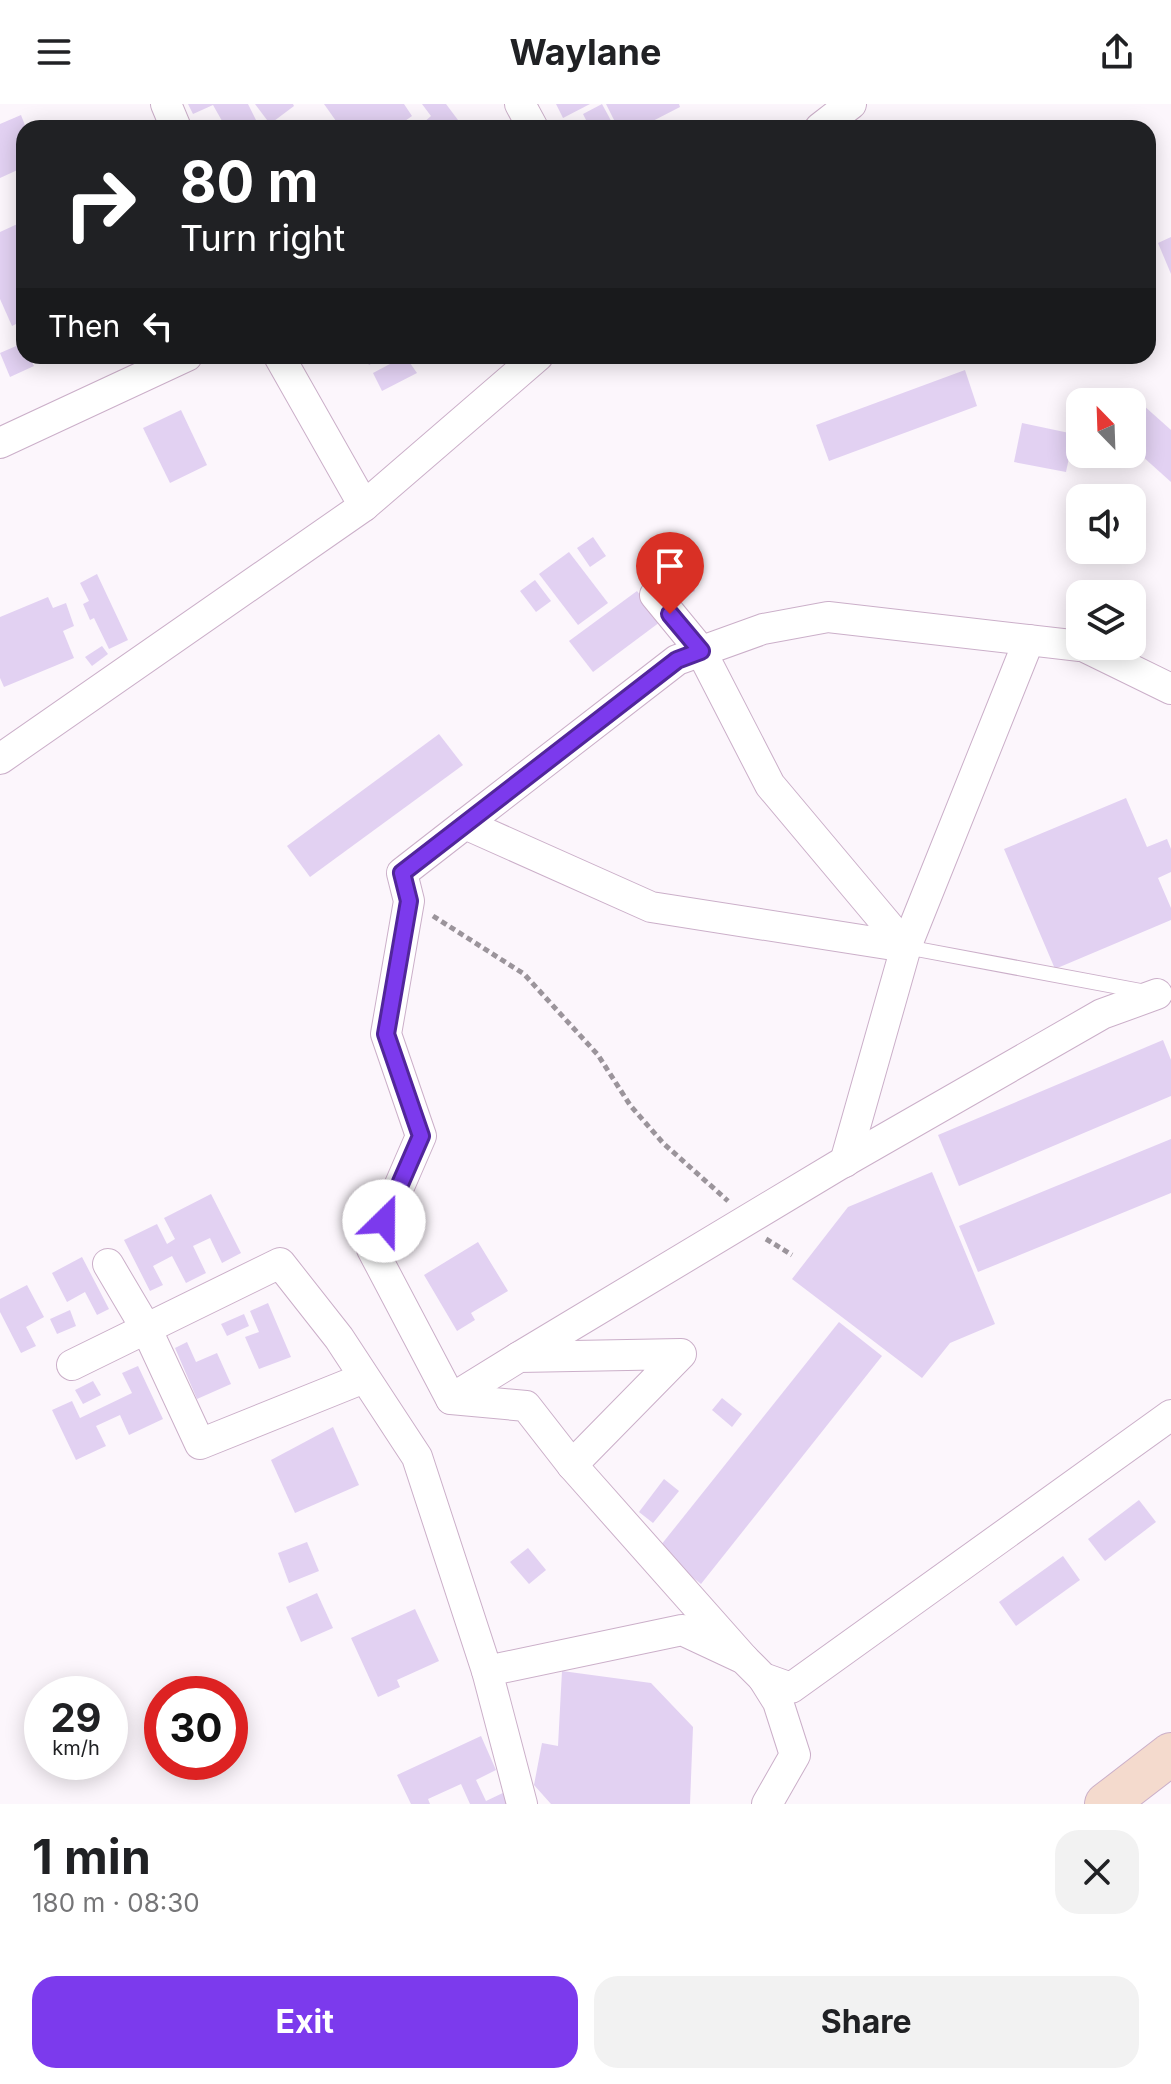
<!DOCTYPE html>
<meta charset="utf-8">
<style>
:root{--surface:#fff;--page:#f2f2f2;--text:#202124;--muted:#757577;--accent:#7c3aed}
body{margin:0;font-family:Inter,sans-serif;background:var(--page);color:var(--text);height:100vh;display:flex;flex-direction:column;font-size:30px;white-space:nowrap}
*{box-sizing:border-box;margin:0}
p{font-size:26px;color:var(--muted)}
.icon{flex:none;width:44px;height:44px;fill:none;stroke:currentColor;stroke-width:2;stroke-linecap:round;stroke-linejoin:round}
.map{position:relative;height:1700px;overflow:hidden}
.panel{display:flex;flex-direction:column;background:var(--surface);flex:1}
.panel>*{flex:none}
.guide{position:absolute;left:16px;top:16px;width:1140px;height:244px;border-radius:24px;box-shadow:0 4px 20px #0003;background:#202124;color:#fff;overflow:hidden}
.needle{width:52px;rotate:337deg}
.buttons{position:absolute;left:1066px;top:284px;display:grid;gap:16px}
.buttons a{display:grid;place-items:center;width:80px;height:80px;border-radius:16px;background:var(--surface);box-shadow:0 4px 20px #0003;font-size:40px}
.speed{position:absolute;left:24px;top:1572px;display:flex;gap:16px;font-size:40px;font-weight:700;text-align:center}
.speed>*{display:grid;place-content:center;width:104px;height:104px;border-radius:50%;background:var(--surface);box-shadow:0 4px 20px #0003;line-height:1}
.speed small{font-size:20px;font-weight:400}
.speed .limit{border:12px solid #d22;background:#fff;color:#111}
.pin{position:absolute;display:grid;place-items:center;width:68px;height:68px;color:#fff;margin:-82px -34px;border-radius:50% 50% 50% 0;rotate:-45deg;box-shadow:0 0 8px #0007}
.pin .icon{rotate:45deg}
.me{position:absolute;width:88px;margin:-44px;rotate:23deg;stroke-linejoin:round;filter:drop-shadow(0 0 6px #0008)}
.turn{display:flex;align-items:center;gap:28px;height:168px;padding:0 32px;font-size:36px}
.turn .icon{width:104px;height:104px;stroke-width:2.5}
.turn b{display:block;font-size:56px;line-height:68px}
.then{display:flex;align-items:center;height:76px;padding:0 32px;background:#0003;gap:16px;font-size:30px}
.round{display:grid;place-items:center;flex:none;width:84px;height:84px;border-radius:24px;background:var(--page)}
.summary{display:flex;align-items:center;justify-content:space-between;height:136px;padding:0 32px}
h1{font-size:48px;font-weight:700;line-height:60px}
.action{display:flex;gap:16px;margin-top:auto;padding:16px 32px}
.action a{flex:1;height:92px;border-radius:24px;background:var(--accent);color:#fff;font-size:32px;font-weight:700;line-height:92px;text-align:center}
.action a+a{background:var(--page);color:var(--text)}
header{display:flex;justify-content:space-between;align-items:center;height:104px;padding:0 32px;background:var(--surface);font-size:36px;font-weight:700}
.map>svg:first-child{display:block}
.building{fill:#e2d1f2}
.lines{fill:none;stroke-linecap:round;stroke-linejoin:round}
.lane-casing{stroke:#cbafc9;stroke-width:16}
.street-casing{stroke:#cbafc9;stroke-width:32}
.secondary-casing{stroke:#cbafc9;stroke-width:44}
.path{stroke:#9b949b;stroke-width:5;stroke-dasharray:6 4;stroke-linecap:butt}
.lane{stroke:#fff;stroke-width:14}
.street{stroke:#fff;stroke-width:30}
.secondary{stroke:#f4dacd;stroke-width:42}
.route-casing{stroke:#51269a;stroke-width:20}
.route{stroke:#7c3aed;stroke-width:14}
</style>
<header><svg class="icon" aria-label="menu" viewBox="0 0 24 24"><path d="M4 6h16M4 12h16M4 18h16"/></svg>Waylane<svg class="icon" aria-label="share" viewBox="0 0 24 24"><path d="M12 15V3M7 8l5-5 5 5M5 13v7h14v-7"/></svg></header>
<div class="map">
<svg width="1171" height="1700" viewBox="0 0 1171 1700">
<rect width="100%" height="100%" fill="#fcf6fc"/>
<g class="building">
<path d="M188 0H248L260 24H226L213 1 193 10Z"/>
<path d="M255 0H293L294 2 270 20Z"/>
<path d="M324 0H404L412 12 395 24H341Z"/>
<path d="M422 0H446L464 24H426L423 19 431 12Z"/>
<path d="M556 0H590L563 14Z"/>
<path d="M602 0 615 24H590L583 10Z"/>
<path d="M606 0H679L680 3 645 21 646 24H618Z"/>
<path d="M21 11 26 24 24 63 0 74V20Z"/>
<path d="M24 117V216L12 222 0 195V128Z"/>
<path d="M1171 133V170L1158 139Z"/>
<path d="M23 239 24 252H29L34 262 10 273 0 249Z"/>
<path d="M364 252H385L369 261Z"/>
<path d="M405 252 417 269 382 287 373 269Z"/>
<path d="M965 266 977 302 829 357 816 321Z"/>
<path d="M1143 301 1171 326V378L1132 343V314Z"/>
<path d="M181 306 207 361 170 379 143 324Z"/>
<path d="M1022 319 1074 330 1066 368 1014 358Z"/>
<path d="M593 433 606 452 590 463 577 444Z"/>
<path d="M569 448 608 499 578 521 539 470Z"/>
<path d="M685 465 695 487 674 497 663 475Z"/>
<path d="M97 470 128 536 109 545 94 514 90 516 83 500 89 497 80 479Z"/>
<path d="M535 476 551 497 536 508 520 487Z"/>
<path d="M637 487 660 518 593 568 569 537Z"/>
<path d="M48 493 53 504 66 499 74 522 63 527 74 554 4 583 0 574V513Z"/>
<path d="M102 542 108 550 92 562 85 553Z"/>
<path d="M439 630 463 661 310 773 287 742Z"/>
<path d="M1126 694 1147 743 1167 735 1171 745V768L1158 774 1171 804V816L1055 865 1004 745Z"/>
<path d="M1163 936 1171 956V992L959 1082 938 1031Z"/>
<path d="M1171 1035V1089L978 1168 959 1122Z"/>
<path d="M932 1068 995 1220 950 1239 922 1274 792 1175 848 1103Z"/>
<path d="M211 1090 241 1149 222 1159 210 1134 193 1142 206 1169 186 1179 172 1152 153 1162 163 1181 150 1187 124 1136 157 1120 167 1140 175 1135 164 1114Z"/>
<path d="M478 1138 508 1187 471 1209 475 1216 457 1227 424 1171Z"/>
<path d="M82 1153 109 1205 97 1211 85 1188 67 1198 52 1169Z"/>
<path d="M27 1181 44 1213 26 1223 36 1242 21 1249 0 1208V1195Z"/>
<path d="M268 1199 291 1253 259 1265 245 1233 259 1228 250 1207Z"/>
<path d="M70 1206 76 1222 57 1230 50 1215Z"/>
<path d="M244 1210 249 1222 227 1232 221 1220Z"/>
<path d="M839 1218 882 1252 701 1480 657 1446Z"/>
<path d="M187 1238 196 1258 217 1249 231 1280 197 1295 175 1244Z"/>
<path d="M138 1262 163 1315 129 1331 120 1311 96 1322 106 1342 76 1356 52 1306 72 1297 80 1314 132 1289 122 1269Z"/>
<path d="M93 1277 101 1291 83 1300 75 1286Z"/>
<path d="M722 1294 742 1310 732 1323 712 1306Z"/>
<path d="M333 1323 359 1381 295 1409 271 1356Z"/>
<path d="M664 1375 679 1387 653 1419 639 1408Z"/>
<path d="M1139 1396 1156 1418 1105 1457 1088 1435Z"/>
<path d="M307 1438 319 1467 289 1479 278 1449Z"/>
<path d="M528 1444 546 1466 529 1480 510 1458Z"/>
<path d="M1063 1452 1080 1476 1016 1522 999 1498Z"/>
<path d="M317 1489 333 1524 301 1538 286 1503Z"/>
<path d="M415 1505 439 1557 397 1576 400 1583 378 1593 351 1534Z"/>
<path d="M562 1567 651 1579 693 1623 690 1700H551L534 1681 542 1639 558 1642Z"/>
<path d="M481 1632 496 1666 476 1676 486 1697 507 1687 513 1700H470L461 1680 428 1695 430 1700H411L397 1671Z"/>
</g>
<g class="lines">
<g class="lane-casing">
<path id="lane" d="M906 843 1146 888"/>
</g>
<g class="street-casing">
<g id="street">
<path d="M166 0 176 24"/>
<path d="M520 0 533 24"/>
<path d="M820 24 851 0"/>
<path d="M279 252 364 402"/>
<path d="M0 339 187 252"/>
<path d="M655 491 701 547 770 681 906 843"/>
<path d="M1083 542 1171 585"/>
<path d="M0 655 364 402 538 252"/>
<path d="M465 720 677 556 763 525 828 513 1080 542"/>
<path d="M845 1058 906 843 1029 536"/>
<path d="M108 1160 147 1226 200 1340 364 1274"/>
<path d="M519 1253 837 1062 1102 910 1157 890"/>
<path d="M72 1261 280 1159 339 1234 417 1353 487 1567 682 1526 744 1555 763 1574 791 1584 1171 1311"/>
<path d="M451 1295 519 1253 681 1250 572 1361"/>
<path d="M744 1555 572 1361 526 1302 451 1295 372 1145 421 1032 386 930 409 797 402 769 465 720 651 803 906 843"/>
<path d="M487 1567 522 1700"/>
<path d="M763 1574 778 1598 795 1651 767 1700"/>
</g>
</g>
<g class="secondary-casing">
<path id="secondary" d="M1106 1700 1171 1650"/>
</g>
<g class="path">
<path d="M433 812 524 870 598 951 630 1001 663 1039 728 1097"/>
<path d="M766 1135 792 1151"/>
</g>
<use href="#lane" class="lane"/>
<use href="#street" class="street"/>
<use href="#secondary" class="secondary"/>
</g>
<g class="lines">
<g class="route-casing">
<path id="route" d="M384 1117 421 1032 386 930 409 797 402 769 677 556 701 547 670 510"/>
</g>
<use href="#route" class="route"/>
</g>
</svg>
<div class="buttons">
<a><svg class="needle" viewBox="-14 -14 28 28"><path d="M0-13l5 13h-10z" fill="#e53935"/><path d="M0 13l5-13h-10z" fill="#757577"/></svg></a>
<a><svg class="icon" aria-label="sound" viewBox="0 0 24 24"><path d="M4 9h4l5-4v14l-5-4H4zM17 9q2 3 0 6"/></svg></a>
<a><svg class="icon" aria-label="layers" viewBox="0 0 24 24"><path d="M12 4l9 5-9 5-9-5zM3 14l9 5 9-5"/></svg></a>
</div>
<div class="speed"><div>29<small>km/h</small></div><div class="limit">30</div></div>
<div class="pin" style="left:670px;top:510px;background:#d93025"><svg class="icon" aria-label="arrive" viewBox="0 0 24 24"><path d="M6 21V4h12l-3 4 3 4H6"/></svg></div>
<svg class="me" style="left:384px;top:1117px" viewBox="-20 -20 40 40"><circle r="19" fill="#fff"/><path d="M0-13L10 11 0 6-10 11z" fill="#7c3aed"/></svg>
<div class="guide">
<div class="turn"><svg class="icon" aria-label="right" viewBox="0 0 24 24"><path d="M7 20v-9h11M14 6l5 5-5 5"/></svg><div><b>80 m</b>Turn right</div></div>
<div class="then">Then<svg class="icon" aria-label="left" viewBox="0 0 24 24"><path d="M17 20v-9H6M10 6l-5 5 5 5"/></svg></div>
</div>
</div>
<section class="panel">
<div class="summary"><div><h1>1 min</h1><p>180 m · 08:30</p></div><a class="round"><svg class="icon" aria-label="close" viewBox="0 0 24 24"><path d="M6 6l12 12M18 6L6 18"/></svg></a></div>
<div class="action"><a>Exit</a><a>Share</a></div>
</section>
